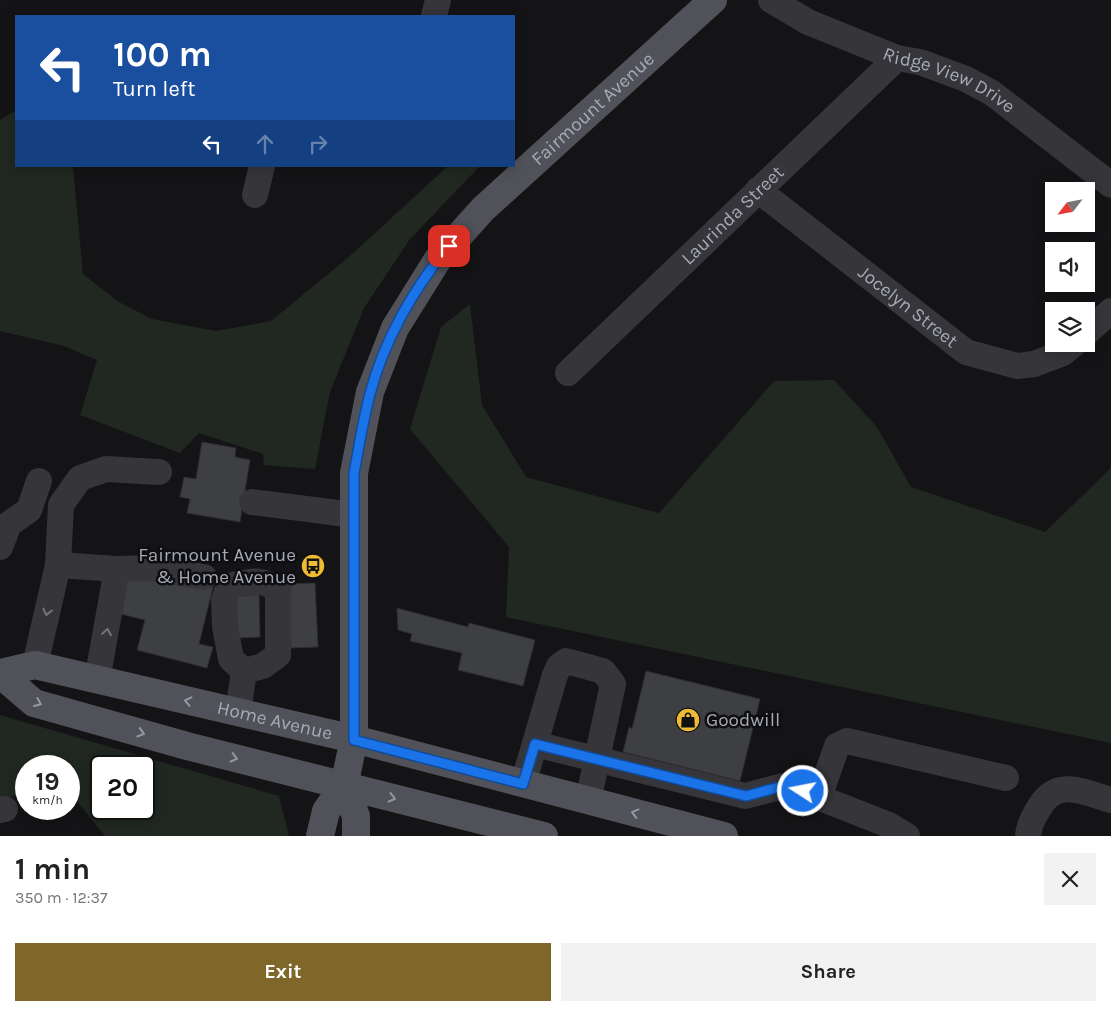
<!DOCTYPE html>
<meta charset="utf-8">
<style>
:root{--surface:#fff;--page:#f2f2f2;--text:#222;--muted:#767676;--accent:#7e6729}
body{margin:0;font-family:Karla,sans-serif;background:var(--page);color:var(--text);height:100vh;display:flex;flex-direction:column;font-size:19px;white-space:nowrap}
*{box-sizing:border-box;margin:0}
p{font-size:16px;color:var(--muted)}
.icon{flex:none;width:28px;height:28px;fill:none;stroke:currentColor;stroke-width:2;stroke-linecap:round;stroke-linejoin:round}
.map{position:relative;height:836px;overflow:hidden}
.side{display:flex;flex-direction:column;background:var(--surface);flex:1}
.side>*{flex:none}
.top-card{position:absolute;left:15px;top:15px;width:500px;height:152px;border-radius:0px;box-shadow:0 2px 12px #0003;background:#1a4fa0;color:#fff;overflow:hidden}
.needle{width:32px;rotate:238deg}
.fabs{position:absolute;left:1045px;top:182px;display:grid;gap:10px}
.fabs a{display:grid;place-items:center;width:50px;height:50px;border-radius:0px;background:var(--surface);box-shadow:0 2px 12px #0003;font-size:25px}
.speed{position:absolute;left:15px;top:755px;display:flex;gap:10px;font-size:25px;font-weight:700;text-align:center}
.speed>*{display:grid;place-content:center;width:65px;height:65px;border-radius:50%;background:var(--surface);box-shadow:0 2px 12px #0003;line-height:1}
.speed small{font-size:12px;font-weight:400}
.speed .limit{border:2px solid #111;border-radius:8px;background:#fff;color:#111}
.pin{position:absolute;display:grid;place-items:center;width:42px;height:42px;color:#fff;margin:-21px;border-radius:10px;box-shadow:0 2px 8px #0006}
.me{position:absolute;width:55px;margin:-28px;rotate:281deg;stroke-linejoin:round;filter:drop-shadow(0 0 4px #0008)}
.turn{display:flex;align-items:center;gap:18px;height:105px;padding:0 15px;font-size:22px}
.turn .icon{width:65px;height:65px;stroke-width:2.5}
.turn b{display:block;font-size:35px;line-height:42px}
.lanes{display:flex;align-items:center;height:48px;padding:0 15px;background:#0003;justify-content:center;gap:25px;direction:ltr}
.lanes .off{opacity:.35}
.round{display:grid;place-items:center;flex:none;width:52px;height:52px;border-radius:0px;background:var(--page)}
.summary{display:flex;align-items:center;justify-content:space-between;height:85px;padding:0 15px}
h1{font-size:30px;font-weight:700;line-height:38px}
.primary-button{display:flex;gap:10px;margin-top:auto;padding:10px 15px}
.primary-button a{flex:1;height:58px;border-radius:0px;background:var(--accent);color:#fff;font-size:20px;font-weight:700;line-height:58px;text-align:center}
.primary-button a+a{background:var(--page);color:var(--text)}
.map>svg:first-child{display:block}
.green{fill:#202821;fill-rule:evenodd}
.building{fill:#3e3f43;stroke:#2e2e32}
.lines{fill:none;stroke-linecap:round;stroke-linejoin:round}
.minor{stroke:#35353a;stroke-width:26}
.major{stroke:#515259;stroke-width:28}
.oneway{stroke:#73757e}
.oneway2{stroke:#9598a3}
.route-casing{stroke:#114b97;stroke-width:12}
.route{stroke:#1a73e8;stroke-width:9}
.labels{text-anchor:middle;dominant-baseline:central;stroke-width:5;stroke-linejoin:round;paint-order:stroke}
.street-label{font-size:19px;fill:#a6aab6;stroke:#0f0f11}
.poi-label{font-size:19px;fill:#a6aab6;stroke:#0f0f11;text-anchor:end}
</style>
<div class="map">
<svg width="1111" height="836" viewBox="0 0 1111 836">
<rect width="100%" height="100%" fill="#141416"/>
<g class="green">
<path d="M16 110V166H73L83 274 119 302 152 319 216 331 271 321 350 256 448 166H480L410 239 364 308 330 392 315 469 264 465 263 454 199 433 180 453 80 415 97 360 64 346 0 331V120Z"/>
<path d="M470 304 482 405 526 477 659 513 774 381 834 380 877 427 911 487 1045 532 1111 468V743L506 617 509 547 410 429 441 327Z"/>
<path d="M0 715 279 796 289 836H105L72 795H69V766H26V796L0 797ZM101 766H144V809H101Z"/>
</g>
<g class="building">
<path d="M202 442 236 448 235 457 250 460 240 522 187 513 190 499 180 497 184 477 196 479Z"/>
<path d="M128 572 175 576 213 587 199 644 213 647 207 668 137 650 145 620 117 613Z"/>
<path d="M315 583 318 647 291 648 288 584Z"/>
<path d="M259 594 260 637 236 638 234 597Z"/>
<path d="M397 608 468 627 469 623 535 640 523 686 458 670 462 653 410 641 412 634 398 630Z"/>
<path d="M646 671 760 699 740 781 623 752 629 727 632 729Z"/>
</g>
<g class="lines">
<g class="minor">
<path id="s1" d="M771 0 808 22 897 58 920 62 966 79 992 93 1111 185"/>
<path d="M434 16 438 0"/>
<path id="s2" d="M758 190 966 352 1017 366 1034 364 1063 353 1074 344"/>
<path d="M255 195 262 166"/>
<path d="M1086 333 1111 311"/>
<path id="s3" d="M568 373 897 58"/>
<path d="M252 502 354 515"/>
<path d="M0 547 9 524 29 510 39 481"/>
<path d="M58 565 117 569 150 568 204 577"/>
<path d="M35 665 58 565 61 505 80 478 106 469 159 472"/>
<path d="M97 680 117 569"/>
<path d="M238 712 244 671 263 666 278 655V591C263 576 247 582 229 586L224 600 225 626 231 659 244 671"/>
<path d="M535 744 745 796 787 785 889 825 907 836"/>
<path d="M523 784 555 675 559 666 566 661 603 671 613 684 588 801"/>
<path d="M819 797 837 746 847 741 1006 778"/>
<path d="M0 810 5 809"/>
<path d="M1028 836C1029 825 1033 818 1039 808 1057 777 1083 792 1111 800"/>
</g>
<g class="major">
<path id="s4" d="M0 673 35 665 354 739 724 836"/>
<path d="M0 674 34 703 187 746 544 836"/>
<path d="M344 786 356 816V836"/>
<path id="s5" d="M320 836 326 811 344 786 354 739V473L370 392 395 328 438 259 483 209 713 0"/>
</g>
</g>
<defs><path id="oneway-chevron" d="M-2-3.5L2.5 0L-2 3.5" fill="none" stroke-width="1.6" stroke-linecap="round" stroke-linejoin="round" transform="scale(1.25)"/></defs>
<g class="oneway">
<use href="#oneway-chevron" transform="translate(47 612) rotate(103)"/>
<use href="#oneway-chevron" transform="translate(107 632) rotate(-81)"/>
</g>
<g class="oneway2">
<use href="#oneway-chevron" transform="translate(188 701) rotate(-167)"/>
<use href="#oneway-chevron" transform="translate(38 703) rotate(23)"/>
<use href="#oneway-chevron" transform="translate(141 733) rotate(16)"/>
<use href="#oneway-chevron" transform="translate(234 758) rotate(14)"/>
<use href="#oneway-chevron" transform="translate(392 798) rotate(14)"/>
<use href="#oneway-chevron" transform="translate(635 813) rotate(-165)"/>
</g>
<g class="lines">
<g class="route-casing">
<path id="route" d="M449 246C414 288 384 340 370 394 363 420 359 447 354 473V740L523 784 535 744 746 796 787 785 803 791"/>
</g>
<use href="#route" class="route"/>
</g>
<defs>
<g id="bus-disc" transform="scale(1.25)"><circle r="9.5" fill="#efbb32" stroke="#0f0f11"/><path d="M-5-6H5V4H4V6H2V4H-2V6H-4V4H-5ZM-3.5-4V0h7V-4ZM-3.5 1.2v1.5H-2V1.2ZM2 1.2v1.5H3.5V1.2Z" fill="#111"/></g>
<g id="shop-disc" transform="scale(1.25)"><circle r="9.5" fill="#efbb32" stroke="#0f0f11"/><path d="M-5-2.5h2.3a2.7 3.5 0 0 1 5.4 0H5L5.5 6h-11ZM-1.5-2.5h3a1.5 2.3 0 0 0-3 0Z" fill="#111"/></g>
</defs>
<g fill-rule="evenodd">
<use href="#bus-disc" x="313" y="566"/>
<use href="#shop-disc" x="688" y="720"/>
</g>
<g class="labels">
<g class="street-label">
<text stroke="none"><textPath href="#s1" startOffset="196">Ridge View Drive</textPath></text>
<text stroke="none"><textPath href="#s5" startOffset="819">Fairmount Avenue</textPath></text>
<text stroke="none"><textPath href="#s3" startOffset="228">Laurinda Street</textPath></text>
<text stroke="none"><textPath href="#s2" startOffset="190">Jocelyn Street</textPath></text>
<text stroke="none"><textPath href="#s4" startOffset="282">Home Avenue</textPath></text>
</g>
<g class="poi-label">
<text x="296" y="555">Fairmount Avenue<tspan x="296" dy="22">&amp; Home Avenue</tspan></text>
<text x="706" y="720" text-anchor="start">Goodwill</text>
</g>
</g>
</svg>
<div class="fabs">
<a><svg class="needle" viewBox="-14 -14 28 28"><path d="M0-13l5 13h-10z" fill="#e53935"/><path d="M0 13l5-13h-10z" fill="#767676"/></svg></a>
<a><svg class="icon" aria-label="sound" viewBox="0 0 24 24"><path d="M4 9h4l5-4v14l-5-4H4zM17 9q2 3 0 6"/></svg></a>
<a><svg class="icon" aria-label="layers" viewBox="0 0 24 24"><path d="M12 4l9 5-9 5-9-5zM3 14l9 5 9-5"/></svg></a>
</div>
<div class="speed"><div>19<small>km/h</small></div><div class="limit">20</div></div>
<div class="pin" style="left:449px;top:246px;background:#d93025"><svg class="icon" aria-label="arrive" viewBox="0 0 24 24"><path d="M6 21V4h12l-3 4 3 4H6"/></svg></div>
<svg class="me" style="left:803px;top:791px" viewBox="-20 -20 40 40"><circle r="17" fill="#1a73e8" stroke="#fff" stroke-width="3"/><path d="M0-11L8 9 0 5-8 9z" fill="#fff"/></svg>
<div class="top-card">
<div class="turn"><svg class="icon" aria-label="left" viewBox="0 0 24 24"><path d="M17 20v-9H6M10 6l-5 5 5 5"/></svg><div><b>100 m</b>Turn left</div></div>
<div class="lanes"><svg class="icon" aria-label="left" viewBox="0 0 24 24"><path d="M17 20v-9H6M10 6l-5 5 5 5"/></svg><svg class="icon off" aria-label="ahead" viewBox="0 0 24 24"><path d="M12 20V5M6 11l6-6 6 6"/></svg><svg class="icon off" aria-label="right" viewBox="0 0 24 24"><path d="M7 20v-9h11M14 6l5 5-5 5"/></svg></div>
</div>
</div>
<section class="side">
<div class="summary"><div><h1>1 min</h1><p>350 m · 12:37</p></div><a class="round"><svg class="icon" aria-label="close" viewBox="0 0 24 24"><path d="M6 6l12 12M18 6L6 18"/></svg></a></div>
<div class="primary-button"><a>Exit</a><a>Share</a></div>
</section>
